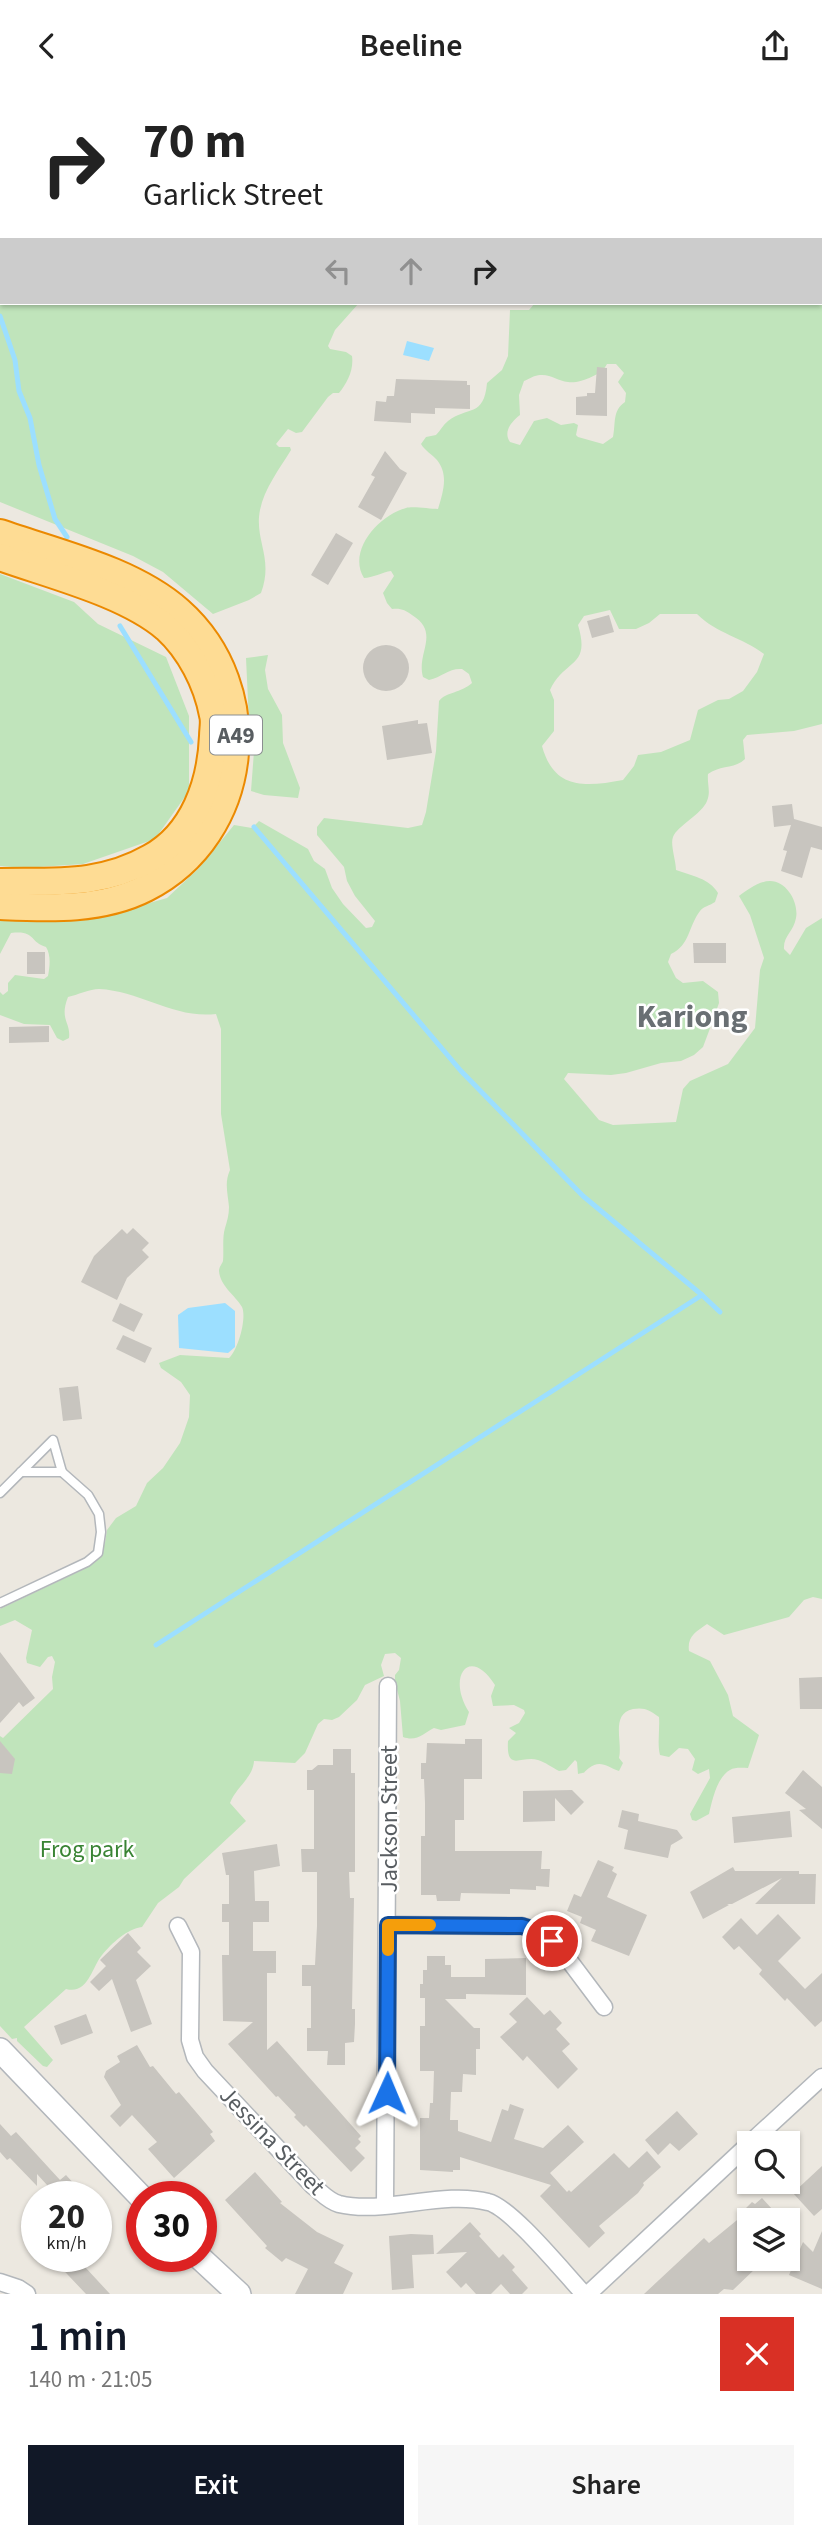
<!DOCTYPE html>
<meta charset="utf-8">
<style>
:root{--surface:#fff;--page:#f6f6f6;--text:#222;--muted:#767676;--accent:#111827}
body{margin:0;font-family:"Source Sans 3",sans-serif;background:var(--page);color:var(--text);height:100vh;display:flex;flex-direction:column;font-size:26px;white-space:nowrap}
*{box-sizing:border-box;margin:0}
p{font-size:23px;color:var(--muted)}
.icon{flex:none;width:38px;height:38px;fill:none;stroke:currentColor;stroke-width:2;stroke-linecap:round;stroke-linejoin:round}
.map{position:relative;height:2203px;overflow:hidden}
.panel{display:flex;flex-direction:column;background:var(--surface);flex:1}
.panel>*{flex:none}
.hud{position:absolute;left:0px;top:0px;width:822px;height:214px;box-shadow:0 2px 5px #0004;background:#fff;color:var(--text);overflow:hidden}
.fabs{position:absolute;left:737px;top:2040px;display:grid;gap:14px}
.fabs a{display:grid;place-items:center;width:63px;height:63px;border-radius:0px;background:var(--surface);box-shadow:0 2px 5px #0004;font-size:35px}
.speed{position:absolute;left:21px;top:2090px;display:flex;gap:14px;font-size:35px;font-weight:700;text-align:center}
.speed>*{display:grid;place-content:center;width:91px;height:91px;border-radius:50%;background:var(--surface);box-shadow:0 2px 5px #0004;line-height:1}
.speed small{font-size:18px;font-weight:400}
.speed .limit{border:10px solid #d22;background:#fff;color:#111}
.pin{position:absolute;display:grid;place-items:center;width:60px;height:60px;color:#fff;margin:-30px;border:4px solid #fff;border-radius:50%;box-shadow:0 2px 7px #0007}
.me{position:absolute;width:77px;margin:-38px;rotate:1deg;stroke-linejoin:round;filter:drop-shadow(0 0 5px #0008)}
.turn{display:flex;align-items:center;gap:24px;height:147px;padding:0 28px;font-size:32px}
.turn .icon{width:91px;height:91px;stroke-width:2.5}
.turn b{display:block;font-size:49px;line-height:60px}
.lanes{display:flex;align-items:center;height:66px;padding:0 28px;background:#0003;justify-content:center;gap:35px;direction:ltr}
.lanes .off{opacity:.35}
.round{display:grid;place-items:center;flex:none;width:74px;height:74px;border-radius:0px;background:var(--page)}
.headline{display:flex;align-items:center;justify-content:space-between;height:119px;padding:0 28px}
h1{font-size:42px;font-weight:600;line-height:52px;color:var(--accent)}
.action{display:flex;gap:14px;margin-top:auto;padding:14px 28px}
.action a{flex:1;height:80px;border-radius:0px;background:var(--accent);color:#fff;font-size:28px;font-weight:600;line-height:80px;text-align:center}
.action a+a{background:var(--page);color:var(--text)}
header{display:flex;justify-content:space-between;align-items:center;height:91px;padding:0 28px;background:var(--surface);font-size:32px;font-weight:600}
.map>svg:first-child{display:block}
.green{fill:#c0e4bb;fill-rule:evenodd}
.water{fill:#9cdfff}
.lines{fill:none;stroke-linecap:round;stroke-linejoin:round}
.stream{stroke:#9cdfff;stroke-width:5}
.building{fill:#c8c5bf}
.service-casing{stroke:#b3b7bb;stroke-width:11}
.minor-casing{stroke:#b3b7bb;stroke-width:19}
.secondary-casing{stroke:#b2b6bb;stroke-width:26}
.trunk-casing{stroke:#eb8900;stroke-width:30}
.service{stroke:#fff;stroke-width:8}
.minor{stroke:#fff;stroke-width:16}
.secondary{stroke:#fff;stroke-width:23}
.trunk{stroke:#fedc94;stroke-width:26}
.route-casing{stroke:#114b97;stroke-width:18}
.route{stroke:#1a73e8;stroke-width:12}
.slow{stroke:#f59e0b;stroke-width:12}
.labels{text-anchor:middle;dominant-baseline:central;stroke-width:5;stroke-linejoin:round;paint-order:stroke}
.shield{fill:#fff;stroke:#8a8e90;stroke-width:2}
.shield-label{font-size:23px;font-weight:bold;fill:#585d61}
.street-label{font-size:24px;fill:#585d61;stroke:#fff}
.park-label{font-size:24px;fill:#398434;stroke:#fff}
.district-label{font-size:32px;font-weight:bold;fill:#696f73;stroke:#fff}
</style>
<header><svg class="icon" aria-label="back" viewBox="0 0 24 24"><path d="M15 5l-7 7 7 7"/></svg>Beeline<svg class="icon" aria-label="share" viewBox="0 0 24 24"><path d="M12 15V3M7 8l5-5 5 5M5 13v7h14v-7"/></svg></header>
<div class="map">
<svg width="822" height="2203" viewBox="0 0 822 2203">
<rect width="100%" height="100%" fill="#ece8e0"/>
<g class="green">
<path d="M0 0H822V633L794 640 747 644 743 649 745 668C735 678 720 674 708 683 707 693 711 701 707 710 702 723 677 735 673 746 670 753 676 770 676 779 692 785 709 787 718 802L715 811C709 815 704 815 700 820 688 836 690 854 671 863L668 871 676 887 683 892 703 890 718 901 719 912 709 940 703 956 694 964 681 970 661 972 626 982 611 984 568 982 564 988 599 1029 613 1034 676 1031 683 998 690 990 728 973 755 937 760 879 764 867 750 824 739 805C747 799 759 790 770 790 787 790 799 812 796 827 794 840 783 845 784 858L790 864 806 837 822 827V1508L813 1506 804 1509 789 1526 724 1544 707 1533C696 1541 687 1545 689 1560L710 1570 728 1604 733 1625 759 1644 748 1677C742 1677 735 1676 730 1679 717 1686 712 1710 709 1723L696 1730 692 1729 690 1723 710 1687 709 1678 698 1683 692 1679 695 1668 688 1658 679 1657 669 1666 660 1664C657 1652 660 1639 659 1626 650 1619 644 1616 633 1618 610 1623 623 1651 619 1667L623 1672 619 1680C608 1676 600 1668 589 1677 580 1684 589 1680 578 1683L577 1671 575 1669 566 1679 559 1680C553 1677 545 1671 538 1669 521 1664 506 1682 508 1650L516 1642 509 1637 519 1632 525 1622 524 1619 514 1614 493 1615 491 1605 495 1594C470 1554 446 1585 469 1621L465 1634 441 1639 434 1637C424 1642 417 1651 403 1646L400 1610 395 1591V1584L399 1579 401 1567 395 1562 385 1563 381 1574 384 1585 365 1594 357 1609 339 1626 332 1629 324 1628 318 1633 305 1662 295 1672 254 1670C253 1687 236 1696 230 1712L246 1730 184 1788 179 1796 158 1812 142 1836C127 1838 112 1852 102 1864 92 1876 88 1904 66 1898L24 1936 53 1969 47 1976 43 1975 17 1950V1947L12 1948 0 1935V1645L3 1647 53 1598 52 1586 55 1571 52 1565 48 1566 40 1576 27 1572 26 1567 32 1539 15 1529 0 1535V1518L82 1479 95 1471 105 1452 107 1439 116 1427 136 1415 147 1392 163 1377 180 1352 189 1326 190 1304 181 1291 161 1277 159 1272 180 1264 229 1267C238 1259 247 1227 242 1216 235 1204 220 1195 219 1180 219 1176 222 1173 223 1170 224 1159 222 1147 225 1137 227 1130 229 1124 229 1116 228 1103 224 1092 230 1079L221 1023V938L216 923C174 928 141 900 99 898 90 898 77 904 68 906 59 929 71 931 69 947L63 950 57 947 50 934 24 933 0 924V901L3 904 8 900V892L15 884 44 888 48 885C50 875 51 864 46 856 29 851 36 839 11 842L0 863V827L132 817 167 807 199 777 234 734 252 737 259 730 308 758 314 770 325 778 332 797 343 813 366 837 372 836 375 830 355 805 347 790 344 776 317 744V736L324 727 408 737 422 734 426 721 436 660 439 610C446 601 461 602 472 592L469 583 462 578C449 577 442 586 429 589L423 586C416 562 441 542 412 524 405 519 401 517 392 518L387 512 383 502 394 485 391 480C383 481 372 487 364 487 347 460 379 424 406 417 413 415 430 418 438 418 443 401 449 384 437 369 432 363 425 360 421 353L426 346 436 344C440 340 443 334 448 330 467 315 484 327 487 292L502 279 508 265 510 219H529L535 212H821V2H2V212H359L335 239 328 255 330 258 346 261 352 265C354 279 347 292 339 302H333L328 306 302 341 296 342 288 338 276 353 279 356H290L291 359C280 377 264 398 260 419 254 449 274 467 261 502L249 509 213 523 163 481 133 465 0 411ZM607 273H616L624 282 618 291 626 302 625 311C612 320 616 332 613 346L603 353 578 346 576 344 578 334 574 332 561 334 547 327 534 330 520 354 510 351C503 341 511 331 520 324L519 304 524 290C529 288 535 284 540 284 551 283 558 290 568 291 579 293 602 284 607 273ZM610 519 619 538H636L649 532 660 523H697C717 543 742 546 764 563L757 581 743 600 729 608 718 609 698 619 690 649 661 661 638 664 634 675 623 689C585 696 554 699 542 655L554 640V609L550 599C565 567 591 577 578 534L584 525Z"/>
<path d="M0 483 74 511 98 533 166 566 189 625V700L155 748 83 773 24 777 0 775Z"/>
<path d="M268 564 265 579 268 598 282 624 283 652 300 697 298 707 264 704 251 700 255 647 249 631 246 567Z"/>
</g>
<g class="water">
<path d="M407 250 434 257 429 270 403 264Z"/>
<path d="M225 1212 235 1220V1256L228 1262 179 1257 178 1224 188 1217Z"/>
</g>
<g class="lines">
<g class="stream">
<path d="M0 225 15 269 19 300 30 327 39 374 55 428 67 446"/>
<path d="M120 535 191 651"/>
<path d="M702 1204 720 1221"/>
<path d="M156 1554 702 1204 583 1105 461 980 254 736"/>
</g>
</g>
<g class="building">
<path d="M597 276 607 277V325L576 324V306L587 305V302H595Z"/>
<path d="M396 288 467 290V294H470V318L435 317V323L411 322V332L374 330 376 310 386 311 387 305H394Z"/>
<path d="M385 360 400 378 407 382 381 429 358 416 375 386 371 384Z"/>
<path d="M336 442 353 452 328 494 311 484Z"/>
<path d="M609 524 614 541 592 547 587 530Z"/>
<circle cx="386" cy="577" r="23"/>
<path d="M418 629V633L427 632 432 662 387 669 382 635Z"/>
<path d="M792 713 794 728 822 736V759L811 756 802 787 781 780 787 760 783 759 791 734 774 736 772 715Z"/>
<path d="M693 852H726V872H694Z"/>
<rect x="27" y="861" width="18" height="22"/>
<path d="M49 935V951L9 952V936Z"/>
<path d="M133 1137 149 1152 142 1159 149 1166 127 1187 117 1209 81 1191 94 1165 122 1138 127 1143Z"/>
<path d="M120 1212 143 1223 134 1241 112 1230Z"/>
<path d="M123 1244 152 1257 145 1272 116 1258Z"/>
<path d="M78 1295 82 1328 63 1330 59 1297Z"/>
<path d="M0 1561 35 1607 23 1616 19 1611 0 1632Z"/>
<path d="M822 1586V1618H800L799 1587Z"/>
<path d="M465 1648H482V1688H464V1729H455V1760H542L541 1778H550L549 1796 536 1795V1799L510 1798V1803L461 1802 460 1810H437L436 1804H421V1745H425V1712L424 1688H421V1672H426L427 1652 465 1653Z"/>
<path d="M0 1650 15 1668 12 1683 0 1682Z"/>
<path d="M333 1658H351V1682H355V1781H349L350 1807H354L352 1918H355V1933L354 1951 345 1952V1974H327L328 1960H307V1937H311V1895H302V1874H315L317 1835V1781H302L301 1758H314V1699H307V1679H312L318 1674H333Z"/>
<path d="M803 1679 822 1696V1738L799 1719 806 1718 785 1702Z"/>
<path d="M572 1699 584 1711 571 1724 555 1707V1730L523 1731V1700Z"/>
<path d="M622 1719 639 1723 638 1730 677 1739 683 1747 671 1754 668 1767 624 1758 628 1739 618 1736Z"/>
<path d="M790 1720 792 1746 734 1752 732 1726Z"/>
<path d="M277 1753 280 1775 254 1780 255 1810H269V1831H253V1860H276V1882H267V1959L277 1950 361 2045 358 2048 361 2051 355 2057 365 2067 351 2081 306 2034 304 2036 294 2026 296 2024 278 2005 276 2006 228 1953 253 1931 223 1930 222 1864H229V1831H222V1813H229V1784H226L222 1762Z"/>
<path d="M598 1769 614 1776 612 1780 617 1783 607 1806 647 1824 629 1865 591 1850 596 1839 580 1832 582 1826 567 1820 574 1803 581 1806Z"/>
<path d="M733 1776 735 1780H799V1783H816L815 1813H755L782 1787 732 1813H727L729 1814 703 1828 690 1801Z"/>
<path d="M778 1823 801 1847 778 1870 805 1898 822 1882V1930L815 1936 787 1907 785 1910 759 1883 762 1879 739 1855 734 1859 722 1846 741 1827 757 1844Z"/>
<path d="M128 1842 141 1857 137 1861 151 1875 136 1889 152 1933 131 1941 112 1888 99 1900 90 1891 106 1875 100 1869Z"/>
<path d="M427 1865H445V1874H451V1886H485V1868L526 1867V1904L466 1903V1908H445L474 1937H480V1958H476V1984L463 1983 462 2001H451L450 2029H458V2040L491 2051 502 2018 508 2020 510 2013 524 2018 514 2048 543 2057 568 2034 584 2051 550 2082 567 2101 569 2099 571 2101 614 2062 629 2077 647 2060 661 2076 643 2092 644 2094 638 2102 599 2135 605 2142 589 2157 540 2105 551 2094 460 2066V2079H453V2081L420 2079V2027H429L430 2012H433L434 1980H420V1935H425V1907H420V1893H423V1879H427Z"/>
<path d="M527 1906 544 1924 550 1919 562 1932 556 1938 570 1953 562 1960 578 1978 558 1998 527 1965 523 1970 500 1946 517 1931 509 1923Z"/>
<path d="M86 1923 93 1942 61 1954 54 1935Z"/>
<path d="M137 1954 150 1976 153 1975 176 2003 179 2001 213 2041 210 2043 215 2050 174 2087 148 2058 157 2051 132 2024 120 2036 110 2025 121 2014 104 1986 106 1980 120 1971 117 1965Z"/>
<path d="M677 2020 698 2043 679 2060 670 2052 658 2064 645 2049Z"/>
<path d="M0 2033 11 2045 16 2041 60 2089 66 2084 85 2105H57L37 2083V2095L10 2067 7 2069 0 2061Z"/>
<path d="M822 2075V2118L814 2125 793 2102Z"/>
<path d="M255 2081 282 2111 280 2112 317 2141 344 2154 334 2172 353 2182 343 2203H295L308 2178 286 2167 282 2171 265 2157 267 2155 225 2109Z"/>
<path d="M762 2107 783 2130H749V2170L756 2177 733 2199 724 2198 718 2203H644L704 2147 709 2152 742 2125 740 2123 752 2111 755 2113Z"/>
<path d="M470 2131 481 2143 479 2145 499 2167 503 2163 515 2176 512 2179 528 2197 522 2203H510L501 2193 491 2203H476L466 2192 461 2197 446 2181 467 2161 436 2163Z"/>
<path d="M822 2140V2198L789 2184 803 2151 813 2161Z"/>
<path d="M411 2143 433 2144 434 2163 412 2164 414 2197 392 2199 389 2145Z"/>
<path d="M50 2165H81L88 2173 85 2176 110 2203H86Z"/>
</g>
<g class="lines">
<g class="service-casing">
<g id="service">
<path d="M21 1381H62"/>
<path d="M0 1402 53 1349 62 1381 88 1404 99 1423 101 1441 98 1462 87 1471 0 1512"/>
</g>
</g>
<g class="minor-casing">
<g id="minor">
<path d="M389 1834 522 1835 538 1840 552 1850 565 1864 604 1916"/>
<path d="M178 1835 191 1861 190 1949 195 1966 205 1980 313 2095C321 2101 328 2110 339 2113 384 2124 443 2099 488 2111 511 2116 565 2183 584 2203"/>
<path d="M749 2053 822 1986"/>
<path d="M385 2114 388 1595"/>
<path d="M0 2191 18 2197 27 2203"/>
<path d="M588 2203 749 2053"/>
</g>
</g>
<g class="secondary-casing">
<g id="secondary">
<path d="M0 1959 142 2107"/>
<path d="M198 2165 239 2203"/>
</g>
</g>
<g class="trunk-casing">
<g id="trunk">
<path d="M0 442C57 462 133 479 179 520 266 597 251 744 146 797 101 820 48 817 0 815"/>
<path d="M0 466C50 484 125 502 166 537 190 559 207 592 213 624 215 631 213 638 213 645 211 692 194 743 150 767 101 795 54 790 0 791"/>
</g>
</g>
<use href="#service" class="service"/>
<use href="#minor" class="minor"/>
<use href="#secondary" class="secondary"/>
<use href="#trunk" class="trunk"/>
</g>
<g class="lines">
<g class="route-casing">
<path id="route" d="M387 2002 388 1834 522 1835 538 1840 552 1850"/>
</g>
<use href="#route" class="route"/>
<path class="slow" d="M388 1859V1834H430"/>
</g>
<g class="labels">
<rect class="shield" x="210" y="624.5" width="52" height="39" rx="5"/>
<g class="shield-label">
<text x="236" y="644">A49</text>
</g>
<g class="street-label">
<text transform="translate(389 1728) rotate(-90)">Jackson Street</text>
<text transform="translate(272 2050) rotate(46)">Jessina Street</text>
</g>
<g class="park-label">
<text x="87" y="1758">Frog park</text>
</g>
<g class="district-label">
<text x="692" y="926">Kariong</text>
</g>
</g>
</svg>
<div class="fabs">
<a><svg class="icon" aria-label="search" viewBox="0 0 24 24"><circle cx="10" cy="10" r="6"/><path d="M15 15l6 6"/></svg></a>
<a><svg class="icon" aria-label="layers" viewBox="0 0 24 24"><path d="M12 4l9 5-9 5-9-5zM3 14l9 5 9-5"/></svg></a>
</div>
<div class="speed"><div>20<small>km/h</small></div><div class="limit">30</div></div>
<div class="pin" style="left:552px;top:1850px;background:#d93025"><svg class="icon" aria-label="arrive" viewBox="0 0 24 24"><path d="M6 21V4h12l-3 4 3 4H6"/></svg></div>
<svg class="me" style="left:387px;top:2002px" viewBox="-20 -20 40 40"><path d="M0-17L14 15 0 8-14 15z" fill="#1a73e8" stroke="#fff" stroke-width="4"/></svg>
<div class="hud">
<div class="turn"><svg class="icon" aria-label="right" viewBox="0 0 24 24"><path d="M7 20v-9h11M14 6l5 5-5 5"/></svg><div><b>70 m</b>Garlick Street</div></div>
<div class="lanes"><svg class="icon off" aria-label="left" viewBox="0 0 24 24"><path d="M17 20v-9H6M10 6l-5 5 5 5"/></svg><svg class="icon off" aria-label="ahead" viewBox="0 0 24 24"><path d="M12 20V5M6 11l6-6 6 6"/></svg><svg class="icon" aria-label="right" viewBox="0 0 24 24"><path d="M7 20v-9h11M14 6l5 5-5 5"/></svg></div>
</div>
</div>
<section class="panel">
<div class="headline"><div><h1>1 min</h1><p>140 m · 21:05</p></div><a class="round" style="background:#d93025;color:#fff"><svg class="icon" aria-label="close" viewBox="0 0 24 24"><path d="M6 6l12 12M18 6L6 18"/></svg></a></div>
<div class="action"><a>Exit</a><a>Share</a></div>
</section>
